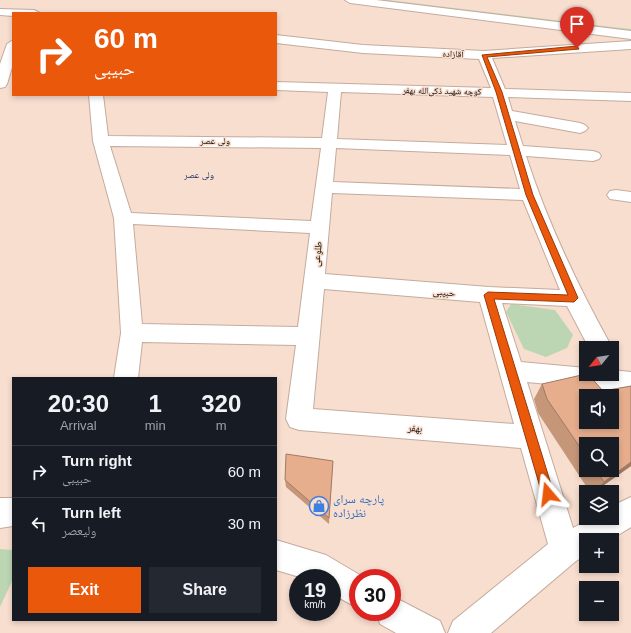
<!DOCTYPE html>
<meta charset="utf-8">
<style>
:root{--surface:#171b24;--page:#242831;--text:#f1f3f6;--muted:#9ea1a6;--line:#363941;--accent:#ea580c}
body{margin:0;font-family:Helvetica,"Noto Naskh Arabic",sans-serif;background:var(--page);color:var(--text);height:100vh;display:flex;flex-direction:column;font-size:15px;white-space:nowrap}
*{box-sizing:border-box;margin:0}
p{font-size:13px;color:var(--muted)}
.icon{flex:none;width:22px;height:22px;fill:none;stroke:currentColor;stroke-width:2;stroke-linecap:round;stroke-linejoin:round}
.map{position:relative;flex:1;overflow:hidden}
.drawer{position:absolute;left:12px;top:377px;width:265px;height:244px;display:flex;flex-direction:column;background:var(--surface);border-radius:0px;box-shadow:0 2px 6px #0003}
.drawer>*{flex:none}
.top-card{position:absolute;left:12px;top:12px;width:265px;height:84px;border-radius:0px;box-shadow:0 2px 6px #0003;background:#ea580c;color:#fff;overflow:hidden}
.needle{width:26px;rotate:240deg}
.buttons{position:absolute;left:579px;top:341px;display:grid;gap:8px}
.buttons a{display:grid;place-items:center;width:40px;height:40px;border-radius:0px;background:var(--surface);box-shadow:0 2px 6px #0003;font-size:20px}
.speed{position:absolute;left:289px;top:569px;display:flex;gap:8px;font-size:20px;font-weight:700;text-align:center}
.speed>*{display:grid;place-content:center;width:52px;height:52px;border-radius:50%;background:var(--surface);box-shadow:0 2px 6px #0003;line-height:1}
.speed small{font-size:10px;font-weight:400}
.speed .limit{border:6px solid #d22;background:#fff;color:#111}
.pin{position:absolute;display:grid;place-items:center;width:34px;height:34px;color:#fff;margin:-41px -17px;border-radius:50% 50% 50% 0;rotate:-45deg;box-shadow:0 0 4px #0007}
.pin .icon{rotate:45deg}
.me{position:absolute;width:44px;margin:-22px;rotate:343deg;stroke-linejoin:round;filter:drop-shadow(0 0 3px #0008)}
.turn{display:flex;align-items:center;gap:14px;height:84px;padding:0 16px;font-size:18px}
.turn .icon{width:52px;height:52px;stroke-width:2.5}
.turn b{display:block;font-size:28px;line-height:34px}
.eta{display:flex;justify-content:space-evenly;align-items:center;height:68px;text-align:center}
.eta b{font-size:24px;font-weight:800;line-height:28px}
.action{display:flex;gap:8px;margin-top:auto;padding:8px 16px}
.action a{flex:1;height:46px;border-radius:0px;background:var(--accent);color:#fff;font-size:16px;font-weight:800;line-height:46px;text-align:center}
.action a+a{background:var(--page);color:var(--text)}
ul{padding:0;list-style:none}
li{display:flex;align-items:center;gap:12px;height:52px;padding:0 16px;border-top:1px solid var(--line)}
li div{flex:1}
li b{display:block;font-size:15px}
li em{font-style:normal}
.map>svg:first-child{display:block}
.green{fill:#bcd6b4}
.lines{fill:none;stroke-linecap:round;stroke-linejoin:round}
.minor-casing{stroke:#c4ab9d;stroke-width:2}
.major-casing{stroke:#c4ab9d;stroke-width:2}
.minor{fill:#fff;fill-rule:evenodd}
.major{fill:#fff;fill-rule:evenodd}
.wall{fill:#c69679;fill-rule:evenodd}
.shaded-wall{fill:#a17a63}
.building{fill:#e6ae8d;stroke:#a17a63;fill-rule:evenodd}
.route{fill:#ea580c;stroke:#983908}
.labels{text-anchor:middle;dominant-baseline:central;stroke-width:3;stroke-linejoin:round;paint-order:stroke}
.far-street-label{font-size:9px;fill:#150d08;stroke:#f8decf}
.far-neighbourhood-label{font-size:9px;fill:#0e275c;stroke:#f8decf}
.street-label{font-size:10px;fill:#150d08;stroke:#f8decf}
.near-shop-label{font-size:12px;fill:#366cbe;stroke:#f8decf;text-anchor:start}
</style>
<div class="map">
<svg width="631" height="633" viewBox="0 0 631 633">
<rect width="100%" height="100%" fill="#f8decf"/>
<g class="green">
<path d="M371 0H388L612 27 631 29V31Z"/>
<path d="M511 304 555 310 573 335 567 348 546 357 524 349 506 312Z"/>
<path d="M0 549 13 550V579L0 607Z"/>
</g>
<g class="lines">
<g class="minor-casing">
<g id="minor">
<path d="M0 9 34 10 40 13H13V16L0 15Z"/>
<path d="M276 35 363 45 484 51 631 41V49L492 58 505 89 631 93V101L508 97 512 111 580 123 585 125 588 128 585 131 580 133 515 121 523 146 593 151 599 153 601 156 599 159 593 161 526 156C547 221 576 282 609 342L613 348 612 349 589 348 567 306 502 303 521 362 586 368V374H612V370L631 372V392L527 382 573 528 591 518H612V506L631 497V527L610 540H586V555L576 561 491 633H448L453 621 548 544 521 448 299 430 290 427 286 419 296 345 142 342 138 378H114L121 333 114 218 93 141 89 95H103L108 136 322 138 328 92 276 90V82L491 88 479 59 363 53 276 43ZM341 92 493 97 507 145 337 139ZM110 146 321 148 311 221 131 213ZM336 148 510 155 520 189 333 182ZM332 193 523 200 560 290 489 287 325 274ZM133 224 310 233 298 327 142 324ZM324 289 480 302 514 424 313 409Z"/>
<path d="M13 40V64L7 84 5 87 0 88V64L7 44Z"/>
<path d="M616 190 631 192V202L610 199 607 195 610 191Z"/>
<path d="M0 498H13V526L0 528Z"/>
<path d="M276 540 326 555 365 578H358V608L332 594V578H303L276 570Z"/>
<path d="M392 596 440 621 445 633H396L380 624 376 612H392Z"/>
</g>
</g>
<g class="major-casing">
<path id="major" d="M345 0H376L631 31V39L350 3Z"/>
</g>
<use href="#minor" class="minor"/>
<use href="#major" class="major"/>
</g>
<g class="wall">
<path d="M542 384 603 391 631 386V466L594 492H590L538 413 534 399ZM586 444 612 470H586Z"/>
<path d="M333 461 329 524 286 487 285 480Z"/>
</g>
<path class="shaded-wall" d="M631 462V466L594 492H593L604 482Z"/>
<g class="building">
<path d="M586 374H588L603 391 631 386V462L604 482 596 470H612V444H586V456L547 399 542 384ZM586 396H612V422H586Z"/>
<path d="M286 454 333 461 329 518 285 480Z"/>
</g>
<path class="route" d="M577 46 579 49 487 57 502 92 533 195 578 298 574 302 494 299 554 494 552 498 548 499 544 498 542 494 484 295 488 292 568 295 526 195 496 92 482 55Z"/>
<defs>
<g id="shop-ring" transform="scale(1)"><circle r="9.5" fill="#f8decf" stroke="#3f7fe0" stroke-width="1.5"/><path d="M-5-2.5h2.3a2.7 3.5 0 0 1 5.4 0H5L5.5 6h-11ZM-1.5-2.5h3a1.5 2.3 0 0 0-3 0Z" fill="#3f7fe0"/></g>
</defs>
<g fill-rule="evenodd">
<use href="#shop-ring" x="319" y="506"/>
</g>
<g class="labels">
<g class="far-street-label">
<text transform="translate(453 54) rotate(3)">آقازاده</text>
<text transform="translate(442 91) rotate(1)">کوچه شهید ذکی‌الله بهفر</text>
<text x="215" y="141">ولی عصر</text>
</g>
<g class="far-neighbourhood-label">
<text x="199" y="175">ولی عصر</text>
</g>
<g class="street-label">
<text transform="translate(317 254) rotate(-84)">طلوعی</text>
<text transform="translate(444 292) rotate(5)">حبیبی</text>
<text transform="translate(415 428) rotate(4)">بهفر</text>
</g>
<g class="near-shop-label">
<text x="333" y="499">پارچه‌ سرای<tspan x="333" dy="14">نظرزاده</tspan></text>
</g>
</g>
</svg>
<div class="buttons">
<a><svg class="needle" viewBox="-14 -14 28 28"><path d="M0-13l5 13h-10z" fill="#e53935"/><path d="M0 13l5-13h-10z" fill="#9ea1a6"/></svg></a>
<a><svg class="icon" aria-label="sound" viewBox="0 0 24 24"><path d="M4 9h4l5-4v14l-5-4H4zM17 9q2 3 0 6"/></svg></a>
<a><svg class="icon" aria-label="search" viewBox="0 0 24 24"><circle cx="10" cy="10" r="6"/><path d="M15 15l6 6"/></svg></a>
<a><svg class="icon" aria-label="layers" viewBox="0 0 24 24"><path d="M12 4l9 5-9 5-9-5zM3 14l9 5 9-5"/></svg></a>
<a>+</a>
<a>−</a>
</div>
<div class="speed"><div>19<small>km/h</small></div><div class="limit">30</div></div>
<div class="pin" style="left:577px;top:48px;background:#d93025"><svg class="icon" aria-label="arrive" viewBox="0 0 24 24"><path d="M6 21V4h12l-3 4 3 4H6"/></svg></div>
<svg class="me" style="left:548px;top:494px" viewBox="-20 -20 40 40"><path d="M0-17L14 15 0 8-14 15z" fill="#ea580c" stroke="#fff" stroke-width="4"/></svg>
<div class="top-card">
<div class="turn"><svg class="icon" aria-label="right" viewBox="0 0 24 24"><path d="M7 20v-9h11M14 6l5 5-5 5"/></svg><div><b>60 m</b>حبیبی</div></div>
</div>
<section class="drawer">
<div class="eta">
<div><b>20:30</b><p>Arrival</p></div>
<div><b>1</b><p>min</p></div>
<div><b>320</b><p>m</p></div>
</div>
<ul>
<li><svg class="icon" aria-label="right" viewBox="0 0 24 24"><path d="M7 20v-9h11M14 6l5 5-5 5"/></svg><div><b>Turn right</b><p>حبیبی</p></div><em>60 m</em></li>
<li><svg class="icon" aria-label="left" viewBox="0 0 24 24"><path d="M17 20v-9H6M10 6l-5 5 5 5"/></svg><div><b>Turn left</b><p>ولیعصر</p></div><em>30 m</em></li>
</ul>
<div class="action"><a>Exit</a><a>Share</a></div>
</section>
</div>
